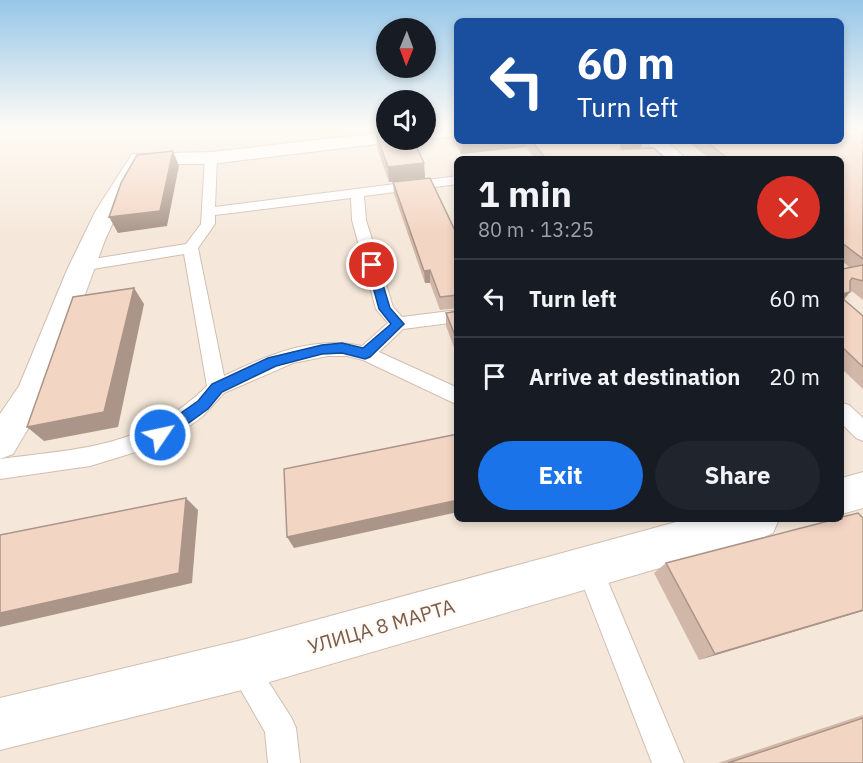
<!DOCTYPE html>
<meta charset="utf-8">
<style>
:root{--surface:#171b24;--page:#20242c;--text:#f1f3f6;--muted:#9ea1a6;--line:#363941;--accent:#1a73e8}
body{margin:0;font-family:"IBM Plex Sans",sans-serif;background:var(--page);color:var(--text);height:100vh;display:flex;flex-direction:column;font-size:22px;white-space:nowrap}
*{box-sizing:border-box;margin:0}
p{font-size:20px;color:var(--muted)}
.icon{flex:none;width:33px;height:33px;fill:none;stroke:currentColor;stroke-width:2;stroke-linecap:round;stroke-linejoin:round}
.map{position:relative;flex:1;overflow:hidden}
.side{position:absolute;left:454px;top:156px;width:390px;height:366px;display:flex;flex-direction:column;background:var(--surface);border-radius:9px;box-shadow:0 3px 9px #0003}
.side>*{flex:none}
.banner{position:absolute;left:454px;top:18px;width:390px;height:126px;border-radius:9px;box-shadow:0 3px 9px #0003;background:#1a4fa0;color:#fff;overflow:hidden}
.needle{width:39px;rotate:181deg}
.fabs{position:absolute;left:376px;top:18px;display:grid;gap:12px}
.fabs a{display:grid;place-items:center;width:60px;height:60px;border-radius:50%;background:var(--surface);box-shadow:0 3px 9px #0003;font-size:30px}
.pin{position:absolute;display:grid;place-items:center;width:51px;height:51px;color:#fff;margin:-26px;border:3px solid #fff;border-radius:50%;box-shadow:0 2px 6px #0007}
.me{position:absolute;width:66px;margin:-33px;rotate:56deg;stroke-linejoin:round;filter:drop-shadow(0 0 4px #0008)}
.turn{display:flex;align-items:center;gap:21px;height:126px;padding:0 24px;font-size:27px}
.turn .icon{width:78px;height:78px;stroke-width:2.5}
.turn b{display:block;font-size:42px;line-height:51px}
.round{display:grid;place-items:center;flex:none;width:63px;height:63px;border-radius:32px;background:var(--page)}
.overview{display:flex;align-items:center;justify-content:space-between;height:102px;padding:0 24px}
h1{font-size:36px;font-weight:700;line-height:45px}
.cta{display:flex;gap:12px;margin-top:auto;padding:12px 24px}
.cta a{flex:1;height:69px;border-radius:36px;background:var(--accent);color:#fff;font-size:24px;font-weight:700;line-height:69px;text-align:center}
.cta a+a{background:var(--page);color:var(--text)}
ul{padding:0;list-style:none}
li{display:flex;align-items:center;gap:18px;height:78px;padding:0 24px;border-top:2px solid var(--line)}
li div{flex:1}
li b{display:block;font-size:22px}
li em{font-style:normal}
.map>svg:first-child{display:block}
.residential{fill:#f5e8da;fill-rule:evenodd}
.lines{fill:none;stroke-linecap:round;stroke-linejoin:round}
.service-casing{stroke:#d1beb0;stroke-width:2}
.minor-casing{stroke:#d1beb0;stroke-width:2}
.service{fill:#fff;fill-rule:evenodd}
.minor{fill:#fff;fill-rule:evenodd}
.wall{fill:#d1b7a8}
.shaded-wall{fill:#aa9588}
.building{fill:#f3d5c3;stroke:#aa9588;stroke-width:1.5}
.route{fill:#1a73e8;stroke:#114b97;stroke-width:1.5}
.labels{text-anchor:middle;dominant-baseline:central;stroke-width:4.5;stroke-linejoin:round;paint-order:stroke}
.near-street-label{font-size:20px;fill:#7a5c4d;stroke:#fffaf3}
</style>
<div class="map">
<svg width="863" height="763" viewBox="0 0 863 763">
<rect width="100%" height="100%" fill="#fdf6ec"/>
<path class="residential" d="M0 128H387V140H426V128H457L458 141H842V128H863V763H0ZM458 159H842V519H458Z"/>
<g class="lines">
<g class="service-casing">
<g id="service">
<path d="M211 154 217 158 215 207 458 176V184L364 196 366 220 393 307 402 317 458 310V322L403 329 379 352 458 388V405L363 360 347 356H328L293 363 224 393 202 417 178 434 152 447 90 466 0 479V459C84 448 143 448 207 386L184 254 81 271 73 266 81 261 186 244 201 224 205 158ZM351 198 352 220 376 309 388 323 362 346C314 335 267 355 224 376L198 248 215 224V215Z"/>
<path d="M842 403 849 405 863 418V441L856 438 842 424Z"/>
<path d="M589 554 598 558 684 763H652L576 567 580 558Z"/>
<path d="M242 651 252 656 291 717 296 728 300 763H268L265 732 227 666 232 656Z"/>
</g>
</g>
<g class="minor-casing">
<g id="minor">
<path d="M426 128H458V136L426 139Z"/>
<path d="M387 132V140H395L394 142 211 164H145L118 212 105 240 48 395 13 454 0 459V414L19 386 67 270 95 212 132 154 211 152Z"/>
<path d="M645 141H667L686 159H664Z"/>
<path d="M863 472V508L842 514V478Z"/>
<path d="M687 519H779L773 533 759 539 242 690 0 750V698L242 640Z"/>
</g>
</g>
<use href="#service" class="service"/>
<use href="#minor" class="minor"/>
</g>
<g class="wall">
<path d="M378 128H387V130L379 131Z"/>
<path d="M454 128H458V141H643L641 148 666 159H535L526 147 461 154 453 139Z"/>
<path d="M863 129V300L853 292 850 291 843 300 863 316V389L842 369V269L849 267 842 261V159H710L687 141H842Z"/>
<path d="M376 134 424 163 425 178 389 182 377 148Z"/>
<path d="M393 182 458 237V308L440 310 430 283H425L394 194Z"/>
<path d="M458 311V358L446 326V313Z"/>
<path d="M666 563 863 611 699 660 654 573Z"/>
<path d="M863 715V763H718Z"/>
</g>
<g class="shaded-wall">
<path d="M473 141H527L526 147 461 154 462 142Z"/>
<path d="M627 141H643L640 151 618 157 621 145Z"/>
<path d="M173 151 179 166 167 226 118 233 109 217Z"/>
<path d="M424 163 425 178 389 182 388 167Z"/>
<path d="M430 270V283H425L424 271Z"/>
<path d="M134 288 144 304 118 427 44 441 27 427Z"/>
<path d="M850 292 842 302V294Z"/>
<path d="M186 498 198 510 192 583 0 627V613Z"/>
<path d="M458 500V512L294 548 287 537Z"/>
<path d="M863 610V611L699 660 715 654Z"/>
</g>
<g class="building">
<path d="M842 128 863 129V259L842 243V159H729L705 141H842Z"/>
<path d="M387 132V140H413L424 163 388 167 376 134Z"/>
<path d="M532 141H630H627L621 145V149L654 148 666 159H546Z"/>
<path d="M173 151 160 211 109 217 121 183 137 155Z"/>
<path d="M430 178 458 237V295L440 297 430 270 424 271 393 182Z"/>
<path d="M863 265V281L852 278 850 281V292L842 294V269Z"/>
<path d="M134 288 104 412 27 427 73 297Z"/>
<path d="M842 298 863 316V367L842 347Z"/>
<path d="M458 311V343L446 313Z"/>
<path d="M458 434V500L287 537 284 469Z"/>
<path d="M186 498 179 573 0 613V535Z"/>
<path d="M858 513 863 518V610L715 654 666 563 836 519H842V517Z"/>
<path d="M863 718V763H728Z"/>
</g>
<linearGradient id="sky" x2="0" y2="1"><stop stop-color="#97c7e8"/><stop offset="0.54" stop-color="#fefbf6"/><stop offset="1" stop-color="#fefbf6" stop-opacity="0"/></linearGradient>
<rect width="863" height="235" fill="url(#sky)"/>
<path class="route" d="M372 261 377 265 390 308 404 324 370 357 365 359 342 353 322 354 276 366 222 392 208 409 165 440 160 442 155 440 153 435 155 431 198 401 212 384 268 358 322 345 342 343 363 348 391 324 379 309 367 265Z"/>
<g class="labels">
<g class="near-street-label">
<text transform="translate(381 626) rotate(-16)">УЛИЦА 8 МАРТА</text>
</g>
</g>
</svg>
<div class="fabs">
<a><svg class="needle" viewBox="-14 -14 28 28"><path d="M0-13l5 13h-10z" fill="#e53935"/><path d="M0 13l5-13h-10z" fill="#9ea1a6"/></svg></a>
<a><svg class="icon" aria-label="sound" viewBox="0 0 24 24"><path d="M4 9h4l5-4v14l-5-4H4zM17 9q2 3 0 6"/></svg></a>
</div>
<div class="pin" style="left:372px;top:265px;background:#d93025"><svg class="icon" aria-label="arrive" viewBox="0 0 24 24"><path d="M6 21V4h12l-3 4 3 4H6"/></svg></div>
<svg class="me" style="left:160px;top:435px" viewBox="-20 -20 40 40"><circle r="17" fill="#1a73e8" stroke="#fff" stroke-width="3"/><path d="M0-11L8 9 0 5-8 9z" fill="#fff"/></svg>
<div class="banner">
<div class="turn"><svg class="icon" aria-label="left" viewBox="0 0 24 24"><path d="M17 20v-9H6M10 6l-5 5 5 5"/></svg><div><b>60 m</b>Turn left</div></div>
</div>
<section class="side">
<div class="overview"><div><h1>1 min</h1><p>80 m · 13:25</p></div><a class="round" style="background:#d93025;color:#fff"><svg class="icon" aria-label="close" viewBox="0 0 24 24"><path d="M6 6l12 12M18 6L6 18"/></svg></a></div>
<ul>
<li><svg class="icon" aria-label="left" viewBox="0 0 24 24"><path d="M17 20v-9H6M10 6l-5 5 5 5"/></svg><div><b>Turn left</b></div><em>60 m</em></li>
<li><svg class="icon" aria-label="arrive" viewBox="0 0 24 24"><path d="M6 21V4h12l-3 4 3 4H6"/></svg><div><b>Arrive at destination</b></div><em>20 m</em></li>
</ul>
<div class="cta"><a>Exit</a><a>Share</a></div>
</section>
</div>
